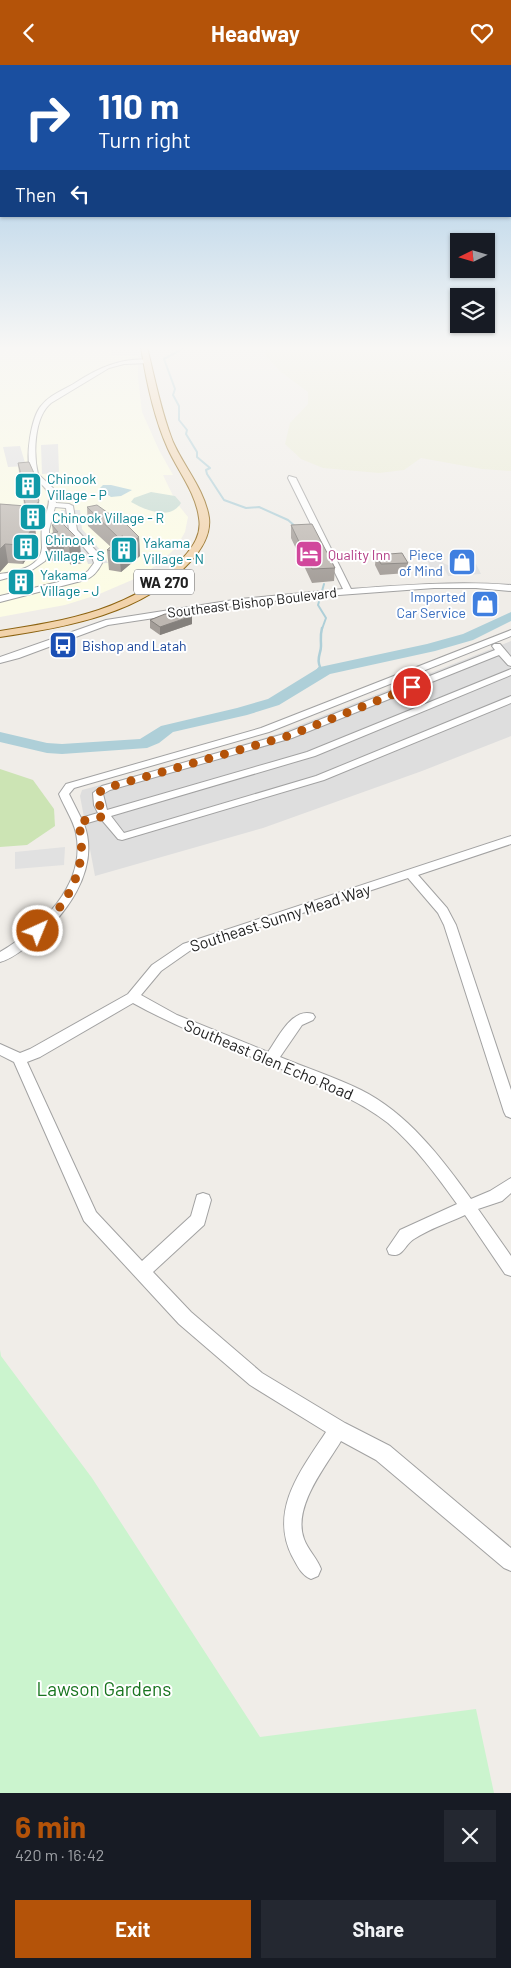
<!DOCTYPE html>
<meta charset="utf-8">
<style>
:root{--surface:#171b24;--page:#242831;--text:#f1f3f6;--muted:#9ea1a6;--accent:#b45309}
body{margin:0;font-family:Barlow,sans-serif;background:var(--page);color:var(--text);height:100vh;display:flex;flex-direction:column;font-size:19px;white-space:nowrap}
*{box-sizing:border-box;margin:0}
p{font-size:16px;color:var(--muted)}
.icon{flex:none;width:28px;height:28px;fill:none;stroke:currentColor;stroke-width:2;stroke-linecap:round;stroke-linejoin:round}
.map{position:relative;height:1728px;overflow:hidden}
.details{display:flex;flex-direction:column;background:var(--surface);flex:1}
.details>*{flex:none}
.top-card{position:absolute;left:0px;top:0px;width:511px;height:152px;box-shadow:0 1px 4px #0004;background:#1a4fa0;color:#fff;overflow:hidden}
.needle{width:32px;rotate:265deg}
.tools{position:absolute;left:450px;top:168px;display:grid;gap:10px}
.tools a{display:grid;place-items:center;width:45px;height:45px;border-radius:0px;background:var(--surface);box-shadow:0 1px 4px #0004;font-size:25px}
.pin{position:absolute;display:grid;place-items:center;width:42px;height:42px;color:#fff;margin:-21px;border:2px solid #fff;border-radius:50%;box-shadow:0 1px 5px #0007}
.me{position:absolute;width:55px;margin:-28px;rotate:44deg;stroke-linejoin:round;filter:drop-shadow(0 0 4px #0008)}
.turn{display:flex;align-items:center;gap:18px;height:105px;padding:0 15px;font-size:22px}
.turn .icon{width:65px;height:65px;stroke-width:2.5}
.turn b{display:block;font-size:35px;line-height:42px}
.then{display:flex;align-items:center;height:48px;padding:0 15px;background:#0003;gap:10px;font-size:19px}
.round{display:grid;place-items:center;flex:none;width:52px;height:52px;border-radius:0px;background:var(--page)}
.overview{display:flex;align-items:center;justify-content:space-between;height:85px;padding:0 15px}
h1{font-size:30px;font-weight:700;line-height:38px;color:var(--accent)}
.action{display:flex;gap:10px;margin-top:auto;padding:10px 15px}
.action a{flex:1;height:58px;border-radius:0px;background:var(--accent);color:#fff;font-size:20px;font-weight:700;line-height:58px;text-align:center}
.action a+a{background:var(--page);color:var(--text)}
header{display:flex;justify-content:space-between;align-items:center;height:65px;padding:0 15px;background:var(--accent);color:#fff;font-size:22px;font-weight:700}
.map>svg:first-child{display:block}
.residential{fill:#dedede}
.education{fill:#fcfce5}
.farmland{fill:#ebecd6}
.grass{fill:#cce4b4}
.wetland{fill:#c7dcd2}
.park{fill:#cbf4ce}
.parking{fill:#e1e1e1}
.water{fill:#aecfd8}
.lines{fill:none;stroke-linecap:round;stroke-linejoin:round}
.stream-far1{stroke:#aecfd8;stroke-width:2}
.stream{stroke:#aecfd8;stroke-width:2.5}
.river{fill:#aecfd8;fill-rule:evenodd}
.minor-casing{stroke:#a2a2a2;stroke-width:2}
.major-casing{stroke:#8c6311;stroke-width:2}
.minor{fill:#fff;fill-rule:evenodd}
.major{fill:#f2d3ab;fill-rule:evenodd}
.wall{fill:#a39d98}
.shaded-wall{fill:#84807c}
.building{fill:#bdb7b1;stroke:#84807c}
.route{stroke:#b45309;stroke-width:9;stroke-dasharray:0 16.2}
.labels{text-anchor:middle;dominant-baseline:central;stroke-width:4;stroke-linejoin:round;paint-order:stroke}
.far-culture-label{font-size:14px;fill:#0d838f;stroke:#fff;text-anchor:start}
.far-hotel-label{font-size:14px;fill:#b23c85;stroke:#fff;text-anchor:start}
.far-shop-label{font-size:14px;fill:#366cbe;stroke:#fff;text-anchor:end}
.far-street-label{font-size:14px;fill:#212121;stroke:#fff}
.far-transit-label{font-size:14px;fill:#164399;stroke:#fff;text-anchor:start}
.shield{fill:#fff;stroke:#646464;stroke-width:1}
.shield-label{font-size:15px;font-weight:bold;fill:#212121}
.street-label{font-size:16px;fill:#212121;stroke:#fff}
.near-park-label{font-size:19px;fill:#197520;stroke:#fff}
</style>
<header><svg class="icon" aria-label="back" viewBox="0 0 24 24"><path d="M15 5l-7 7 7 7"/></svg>Headway<svg class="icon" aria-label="heart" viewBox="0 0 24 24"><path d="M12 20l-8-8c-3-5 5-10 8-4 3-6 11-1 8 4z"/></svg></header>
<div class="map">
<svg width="511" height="1728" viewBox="0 0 511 1728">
<rect width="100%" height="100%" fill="#f0ede8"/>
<path class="residential" d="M511 576V671L422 706 263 763 95 811 80 731 82 725 160 704 277 669Z"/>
<path class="education" d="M0 282H110L112 291H138V313L142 347 159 385 173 410H163L176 437 188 452 185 467 176 483 154 502 132 515 97 530 65 540 0 552Z"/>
<path class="farmland" d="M266 282H511V406L482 404 421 393 404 405 379 408 323 403 301 394 285 379 290 358 308 339V327L281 307 265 290Z"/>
<path class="grass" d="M0 704 33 715 54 744 55 761 27 780 0 782Z"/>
<path class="wetland" d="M151 427 175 431 181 438C170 456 145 445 131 437L134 433Z"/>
<path class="park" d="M0 1285 1 1291 92 1413 260 1672 476 1644 494 1728H0Z"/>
<g class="parking">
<path d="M58 379 59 408 42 409 41 380Z"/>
<path d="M20 381 26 401 8 402 3 382Z"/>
<path d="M61 445H80L82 464 102 487 108 498 88 499 86 493 64 467Z"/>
<path d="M438 486 443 498 450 501 476 499 481 509 448 511 444 503 431 504 424 487Z"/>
<path d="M65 782 64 800 15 804V787Z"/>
</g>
<path class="water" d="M103 420H111L132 425 121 431 111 432 99 424Z"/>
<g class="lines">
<g class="stream-far1">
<path d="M194 282 184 283 164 294 175 324 173 330 179 341V355L187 365 186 369 197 387V392L210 403 206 405 207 409 224 435 246 443 259 442 288 455 296 462"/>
<path d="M322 564 326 553 318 540 324 519"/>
</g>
<path class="stream" d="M313 611 320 602C316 593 321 589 321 581 321 573 320 571 322 563"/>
<path class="river" d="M511 547V556L473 575 435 586 330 609 279 640 247 650 173 667 159 678 147 683 62 689 47 688 0 677V667L47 678 62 679 140 674 161 661 237 643 268 634 320 602 427 579 463 569Z"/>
<g class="minor-casing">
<g id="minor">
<path d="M150 295 148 298 124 299 109 303 51 338C34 352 33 389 38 409L53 423 56 438 69 439 73 441 77 465 99 489 102 498C98 506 93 512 85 515L0 537V531L79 512 88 506 94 498 92 492 69 465 66 443 55 442 49 465V488L45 496 29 507 0 515V509C15 507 40 503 42 483 42 476 41 468 42 461 45 451 50 441 49 431 47 420 35 417 31 407 25 393 31 353 41 341 49 330 64 325 75 318 98 303 122 292 150 295Z"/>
<path d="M289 411 296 413 351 524C405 520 457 516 511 520V526L476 523H434L298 533 240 540 108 560 19 593 0 598V592L106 555 240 534 343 524 288 413Z"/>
<path d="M511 565V571L269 667 74 723 69 729 81 753 98 748 94 740 93 728 102 721 284 669 495 585 492 581 494 579H500L511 592V601L508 600 499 590 292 673 110 725 103 729 107 745 307 687 511 604V610L315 691 111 751 124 768 316 711 511 631V638L324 715 122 775 118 774 101 754 84 759C101 805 65 853 29 880 21 886 11 894 0 897V887C40 863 87 820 76 768 73 754 64 742 59 729L66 719 261 663Z"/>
<path d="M511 771V779L418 810 447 843 456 860 511 1025V1053L506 1051 504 1047 444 860 438 848 408 813 191 885 161 906 141 930 177 950 268 987C278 973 292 942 313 949L315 952 313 955 302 960 280 992C306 1003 335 1012 361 1025 407 1048 441 1092 471 1134L490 1126 511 1113V1128L502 1136 478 1144 511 1191V1211L505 1209 465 1150C448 1158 429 1164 414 1174 404 1180 403 1194 389 1189L387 1184 400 1165 457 1139C437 1111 415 1081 388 1058 357 1034 322 1021 286 1006 235 985 182 965 133 938L40 992 27 997 96 1147 142 1196 191 1151 197 1130 203 1128 209 1130 211 1135 204 1160 153 1207 191 1247 262 1308 345 1358 390 1381 511 1483V1506L504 1503 376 1395 341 1376C326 1401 292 1442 304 1474 308 1485 317 1493 321 1504L318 1511 311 1514C301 1510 297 1500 292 1491 269 1445 301 1405 326 1367L250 1320 179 1259 84 1156 14 997 0 990V979L20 988 30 984 128 929 152 900 183 879Z"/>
</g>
</g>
<g class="major-casing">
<path id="major" d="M141 282H147C155 314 161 347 173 377 184 402 205 425 209 453 211 470 201 485 190 497 143 549 67 562 0 572V566C65 556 137 544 183 493 193 482 202 469 199 453 196 428 178 406 168 384 154 353 146 315 141 282Z"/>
</g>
<use href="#minor" class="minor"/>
<use href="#major" class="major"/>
</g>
<g class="wall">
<path d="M18 398 39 433H38L41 455 35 463 37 478 23 499 8 498 0 507V439L24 441 23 425 20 416Z"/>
<path d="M87 442 111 450 139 472 140 491 121 507 109 505 107 485 111 482 88 461Z"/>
<path d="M52 460 76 472 82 498 71 500 65 493 49 496 46 477 53 468Z"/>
<path d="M291 460 335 503 334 516 312 518 291 473Z"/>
<path d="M376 490 408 498 407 508 380 510 375 500Z"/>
<path d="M473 530 498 540 497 544 482 545 473 534Z"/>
<path d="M150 555 192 559 160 570 150 563Z"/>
</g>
<g class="shaded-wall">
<path d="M35 415H37L39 433H37L39 436 41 455 35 463 37 478 23 499 21 480 22 458 35 425Z"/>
<path d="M123 471 139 472 140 491 121 507 118 472Z"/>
<path d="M73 472H76L77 480 80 479 82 498 71 500 69 481Z"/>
<path d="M63 474 65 493 49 496 46 477Z"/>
<path d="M5 479 8 498 0 507V484Z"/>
<path d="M192 551V559L160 570V562Z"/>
</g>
<g class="building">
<path d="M29 397 37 415H35V425L39 436 22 458 35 459 21 480 5 479 0 484V439L26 441 23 431 22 421H24L18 398Z"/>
<path d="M97 440 111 450 116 449 139 472 119 487 107 485 123 471 118 472 87 442Z"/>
<path d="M62 458 76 472H73L80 479 69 481 63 474 46 477 49 469 58 467 52 460Z"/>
<path d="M312 459 335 503 312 504 291 460Z"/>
<path d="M402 488 408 498 381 499 376 490Z"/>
<path d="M489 528 498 540 482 542 473 530Z"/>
<path d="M165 549 192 551 160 562 150 555Z"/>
</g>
<linearGradient id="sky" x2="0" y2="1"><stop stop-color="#91bfe2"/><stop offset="0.54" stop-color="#f8f7f5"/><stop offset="1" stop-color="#f8f7f5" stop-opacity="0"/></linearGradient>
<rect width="511" height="524" fill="url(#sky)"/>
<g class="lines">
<path class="route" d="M38 866C69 838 90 800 78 757L105 751 97 735 98 728 106 723 288 671 412 622"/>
</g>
<defs>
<g id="building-square" transform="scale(1.4375)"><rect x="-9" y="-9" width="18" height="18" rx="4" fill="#0f9aa8" stroke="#fff"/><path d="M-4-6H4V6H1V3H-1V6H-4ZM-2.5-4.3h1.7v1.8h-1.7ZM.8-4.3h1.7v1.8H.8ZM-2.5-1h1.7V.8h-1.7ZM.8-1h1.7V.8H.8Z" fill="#fff"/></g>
<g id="hotel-square" transform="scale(1.4375)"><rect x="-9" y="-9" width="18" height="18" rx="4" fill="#d1479c" stroke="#fff"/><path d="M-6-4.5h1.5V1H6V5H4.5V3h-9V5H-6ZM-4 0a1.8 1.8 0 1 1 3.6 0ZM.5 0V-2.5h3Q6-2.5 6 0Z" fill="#fff"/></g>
<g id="shop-square" transform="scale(1.4375)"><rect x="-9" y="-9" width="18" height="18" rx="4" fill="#3f7fe0" stroke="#fff"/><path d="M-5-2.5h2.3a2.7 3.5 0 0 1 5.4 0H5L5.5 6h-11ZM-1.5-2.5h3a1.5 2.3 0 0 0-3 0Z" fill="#fff"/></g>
<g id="bus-square" transform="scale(1.4375)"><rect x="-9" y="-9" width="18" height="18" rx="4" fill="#1a4fb4" stroke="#fff"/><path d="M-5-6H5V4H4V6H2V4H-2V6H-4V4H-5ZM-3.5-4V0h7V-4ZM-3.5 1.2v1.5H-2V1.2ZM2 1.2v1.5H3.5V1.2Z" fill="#fff"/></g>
</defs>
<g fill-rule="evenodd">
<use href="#building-square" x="28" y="421"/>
<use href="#building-square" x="33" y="452"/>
<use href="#building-square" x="26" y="482"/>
<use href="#building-square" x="124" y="485"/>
<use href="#hotel-square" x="309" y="489"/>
<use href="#shop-square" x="462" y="497"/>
<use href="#building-square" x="21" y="517"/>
<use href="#shop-square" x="485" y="539"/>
<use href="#bus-square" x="63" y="580"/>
</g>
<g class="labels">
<g class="far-culture-label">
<text x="47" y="413">Chinook<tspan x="47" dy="16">Village - P</tspan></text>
<text x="52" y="452">Chinook Village - R</text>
<text x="45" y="474">Chinook<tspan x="45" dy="16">Village - S</tspan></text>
<text x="143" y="477">Yakama<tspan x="143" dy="16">Village - N</tspan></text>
<text x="40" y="509">Yakama<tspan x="40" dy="16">Village - J</tspan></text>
</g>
<g class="far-hotel-label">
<text x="328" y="489">Quality Inn</text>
</g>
<g class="far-shop-label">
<text x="443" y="489">Piece<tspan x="443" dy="16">of Mind</tspan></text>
<text x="466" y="531">Imported<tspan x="466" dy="16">Car Service</tspan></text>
</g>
<g class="far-street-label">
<text transform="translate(252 537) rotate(-7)">Southeast Bishop Boulevard</text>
</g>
<g class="far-transit-label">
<text x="82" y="580">Bishop and Latah</text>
</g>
<rect class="shield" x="134" y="504.5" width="60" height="25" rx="4"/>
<g class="shield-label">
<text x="164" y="517">WA 270</text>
</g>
<g class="street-label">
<text transform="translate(280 852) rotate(-18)">Southeast Sunny Mead Way</text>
<text transform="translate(269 994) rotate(23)">Southeast Glen Echo Road</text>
</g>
<g class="near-park-label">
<text x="104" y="1623">Lawson Gardens</text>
</g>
</g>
</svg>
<div class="tools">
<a><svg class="needle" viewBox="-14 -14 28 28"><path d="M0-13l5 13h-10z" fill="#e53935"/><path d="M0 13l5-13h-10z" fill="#9ea1a6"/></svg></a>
<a><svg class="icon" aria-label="layers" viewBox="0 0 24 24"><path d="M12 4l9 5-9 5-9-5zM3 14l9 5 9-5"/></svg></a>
</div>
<div class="pin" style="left:412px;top:622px;background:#d93025"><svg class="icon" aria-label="arrive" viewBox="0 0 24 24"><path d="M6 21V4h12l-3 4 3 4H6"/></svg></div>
<svg class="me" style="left:38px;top:866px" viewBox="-20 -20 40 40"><circle r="17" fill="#b45309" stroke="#fff" stroke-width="3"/><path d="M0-11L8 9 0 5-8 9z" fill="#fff"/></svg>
<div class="top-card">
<div class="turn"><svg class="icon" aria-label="right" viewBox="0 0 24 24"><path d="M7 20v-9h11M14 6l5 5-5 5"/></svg><div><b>110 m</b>Turn right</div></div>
<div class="then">Then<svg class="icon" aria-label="left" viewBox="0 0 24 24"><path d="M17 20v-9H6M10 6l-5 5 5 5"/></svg></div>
</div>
</div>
<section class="details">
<div class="overview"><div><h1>6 min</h1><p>420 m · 16:42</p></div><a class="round"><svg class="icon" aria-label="close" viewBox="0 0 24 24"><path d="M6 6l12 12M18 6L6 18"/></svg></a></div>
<div class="action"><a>Exit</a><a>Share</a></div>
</section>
